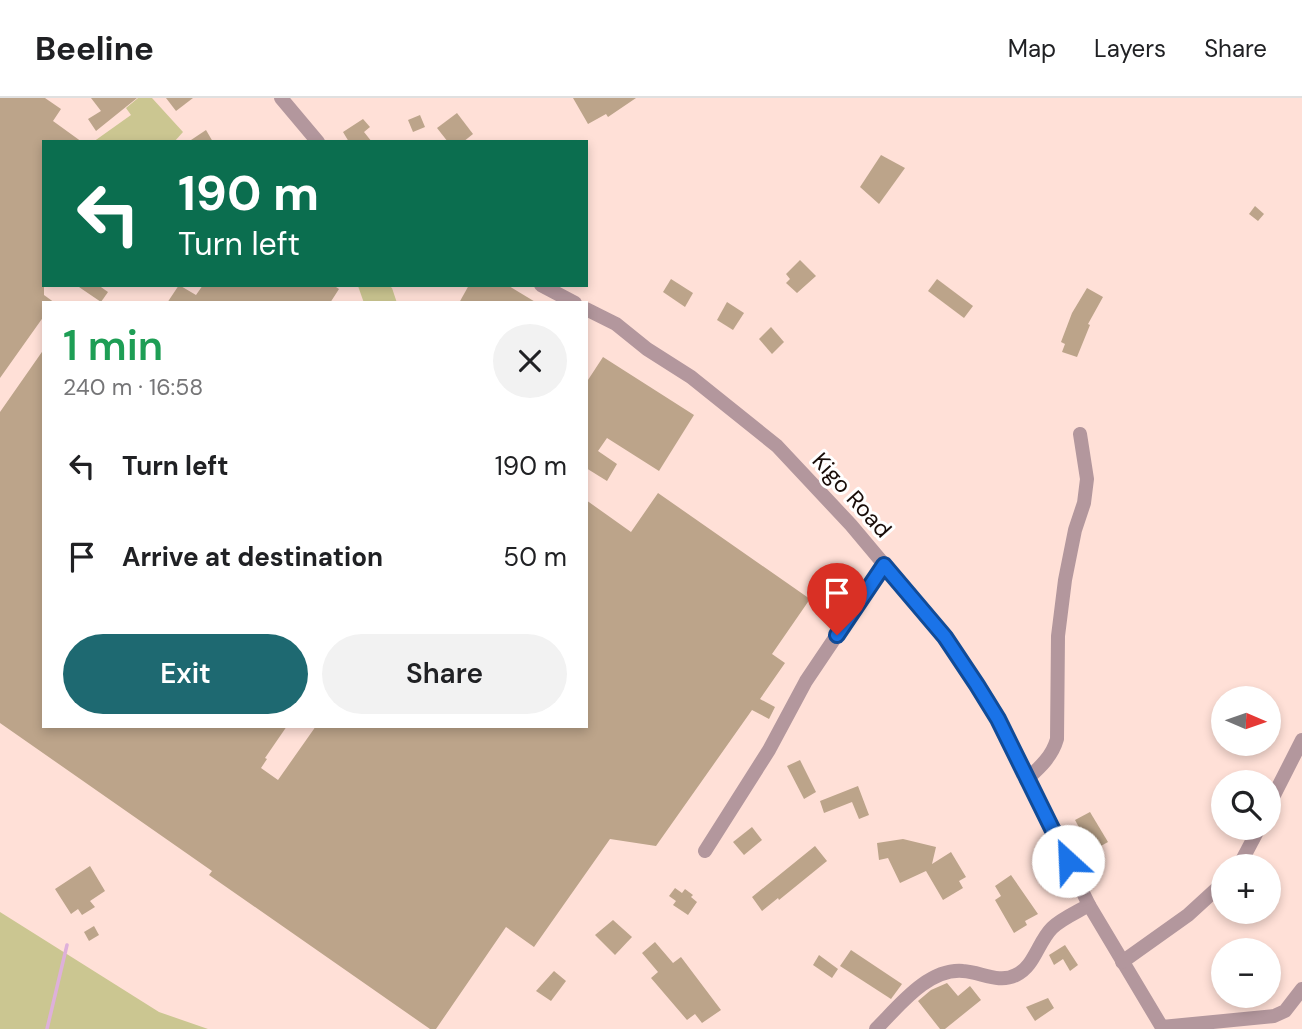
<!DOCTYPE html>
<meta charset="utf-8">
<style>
:root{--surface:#fff;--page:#f2f2f2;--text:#202124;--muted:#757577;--line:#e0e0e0;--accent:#1e6971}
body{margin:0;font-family:"DM Sans",sans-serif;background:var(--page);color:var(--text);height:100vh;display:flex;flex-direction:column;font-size:26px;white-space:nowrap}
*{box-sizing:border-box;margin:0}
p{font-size:23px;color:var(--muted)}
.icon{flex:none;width:38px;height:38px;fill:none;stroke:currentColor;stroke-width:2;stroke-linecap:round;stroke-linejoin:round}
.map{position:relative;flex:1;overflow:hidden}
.drawer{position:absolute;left:42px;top:203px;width:546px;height:427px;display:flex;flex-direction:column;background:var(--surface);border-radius:0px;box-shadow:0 4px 10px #0003}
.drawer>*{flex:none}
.top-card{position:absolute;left:42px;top:42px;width:546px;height:147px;border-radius:0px;box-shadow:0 4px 10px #0003;background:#0b6e4f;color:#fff;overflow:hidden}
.needle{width:46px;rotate:92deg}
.fabs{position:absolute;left:1211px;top:588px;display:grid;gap:14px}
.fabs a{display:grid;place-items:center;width:70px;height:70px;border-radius:50%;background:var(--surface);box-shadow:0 4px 10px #0003;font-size:35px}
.pin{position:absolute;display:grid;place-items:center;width:60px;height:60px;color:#fff;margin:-72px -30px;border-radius:50% 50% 50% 0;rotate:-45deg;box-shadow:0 0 7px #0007}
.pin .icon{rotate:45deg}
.me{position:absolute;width:77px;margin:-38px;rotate:335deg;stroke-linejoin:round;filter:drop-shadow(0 0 5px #0008)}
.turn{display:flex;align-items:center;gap:24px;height:147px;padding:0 21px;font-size:32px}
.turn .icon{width:91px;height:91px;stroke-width:2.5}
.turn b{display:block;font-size:49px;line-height:60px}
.round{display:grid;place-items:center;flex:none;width:74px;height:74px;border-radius:37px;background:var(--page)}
.headline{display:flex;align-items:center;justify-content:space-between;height:119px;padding:0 21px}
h1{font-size:42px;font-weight:600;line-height:52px;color:#1e9e55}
.cta{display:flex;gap:14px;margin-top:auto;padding:14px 21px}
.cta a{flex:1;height:80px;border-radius:42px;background:var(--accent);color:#fff;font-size:28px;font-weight:600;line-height:80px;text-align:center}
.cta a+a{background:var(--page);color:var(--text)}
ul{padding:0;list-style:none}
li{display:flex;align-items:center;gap:21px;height:91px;padding:0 21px}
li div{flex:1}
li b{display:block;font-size:26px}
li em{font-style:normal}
header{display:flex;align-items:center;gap:42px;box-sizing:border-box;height:98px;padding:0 35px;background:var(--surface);border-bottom:2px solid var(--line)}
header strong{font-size:33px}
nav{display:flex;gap:38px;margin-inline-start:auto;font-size:24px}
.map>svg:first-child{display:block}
.green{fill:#cbc691}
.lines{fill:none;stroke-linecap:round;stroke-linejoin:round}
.stream{stroke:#deb0da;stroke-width:3.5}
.building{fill:#bca48a}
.minor{stroke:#b3979d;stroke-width:14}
.route-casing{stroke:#114b97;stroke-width:18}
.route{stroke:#1a73e8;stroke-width:12}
.labels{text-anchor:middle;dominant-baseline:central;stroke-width:6;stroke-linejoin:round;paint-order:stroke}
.street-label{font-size:23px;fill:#190d09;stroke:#fff}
</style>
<header>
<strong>Beeline</strong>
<nav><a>Map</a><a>Layers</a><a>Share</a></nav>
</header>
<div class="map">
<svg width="1302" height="931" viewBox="0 0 1302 931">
<rect width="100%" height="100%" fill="#ffe0d7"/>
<g class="green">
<path d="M138 0H152L183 34 174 44H93L131 17 126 10Z"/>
<path d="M388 187 392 190 397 205H364L358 188Z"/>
<path d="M0 814 159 914 208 931H0Z"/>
</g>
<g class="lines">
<path class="stream" d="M47 931 67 847"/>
</g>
<g class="building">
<path d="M0 0H45L61 11 53 23 82 44H44V197L55 205H44V218L0 280Z"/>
<path d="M91 0H137L96 33 88 21 101 13Z"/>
<path d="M166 0H193L176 13Z"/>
<path d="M573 0H636L608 19 606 16 588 26Z"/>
<path d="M457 15 473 36 463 44H448L437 30Z"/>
<path d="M420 17 425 29 413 34 408 22Z"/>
<path d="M363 21 370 29 364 34 372 44H349L343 34Z"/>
<path d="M206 32 213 44H188Z"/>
<path d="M881 57 905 70 879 106 860 89Z"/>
<path d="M1255 108 1264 116 1258 123 1249 116Z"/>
<path d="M800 162 816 178 797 195 786 185 790 181 786 176Z"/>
<path d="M671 181 693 195 685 209 663 194Z"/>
<path d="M937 181 973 208 964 220 928 193Z"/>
<path d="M76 187H98L108 194 101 204Z"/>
<path d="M179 187 196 197 203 187H333L339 191 330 205H167Z"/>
<path d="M469 187H507L537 205H459Z"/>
<path d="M1087 190 1103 199 1088 226 1090 227 1077 259 1062 254 1065 246 1061 244 1072 215Z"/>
<path d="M727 204 744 215 733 232 717 222Z"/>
<path d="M771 229 784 244 772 256 759 241Z"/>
<path d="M44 251V628H287L265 660 267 661 261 670 278 682 316 628H586V402L631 434 658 395 810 501 772 556 785 565 760 601 775 609 769 621 752 612 656 748 610 741 534 849 506 829 436 931H430L209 777 212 773 0 625V314Z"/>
<path d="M603 259 694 317 659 373 607 340 598 353 617 366 607 383 586 370V285Z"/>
<path d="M800 662 816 694 804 701 787 668Z"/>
<path d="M858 688 869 717 859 721 852 704 824 715 820 703Z"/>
<path d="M1090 714 1108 744 1092 753 1075 722Z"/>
<path d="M752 729 762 742 744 757 733 744Z"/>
<path d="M903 741 936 749 932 766 951 754 966 779 959 783 963 790 943 802 926 773 900 785 888 760 879 762 877 745Z"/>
<path d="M815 748 827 763 779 802 778 800 762 813 752 799Z"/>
<path d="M90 768 105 793 90 803 95 809 82 817 78 811 71 816 55 791Z"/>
<path d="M1011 777 1038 816 1025 823 1027 827 1014 835 995 802 1001 798 995 788Z"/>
<path d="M675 790 682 795 685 791 693 797 691 799 697 804 688 817 673 807 676 803 669 798Z"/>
<path d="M613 822 632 839 615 857 595 837Z"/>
<path d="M94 828 99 837 89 843 84 834Z"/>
<path d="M655 844 673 865 681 859 721 912 702 925 695 916 687 922 651 880 658 874 642 855Z"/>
<path d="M1065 847 1078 867 1070 873 1063 861 1054 867 1049 857Z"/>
<path d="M851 852 902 886 891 901 840 868Z"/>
<path d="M819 857 838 871 832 880 813 867Z"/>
<path d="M554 873 566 883 551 903 536 893Z"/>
<path d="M947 885 958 898 970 888 981 902 945 931H940L918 903 931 892Z"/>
<path d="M1048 900 1054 910 1035 923 1026 909Z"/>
</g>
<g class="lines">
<g class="minor">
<path d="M281 0 318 44"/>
<path d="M541 187 575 205"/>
<path d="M586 211 616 226 647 251 691 279 777 348 851 427 945 539 998 621 1089 807 1163 931"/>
<path d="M1026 682C1039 670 1052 659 1057 641L1058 538 1065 482 1075 432 1084 405 1087 381 1080 336"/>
<path d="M1269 707 1302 642"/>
<path d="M705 753 769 652 806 583 884 467"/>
<path d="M1239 768 1259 730"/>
<path d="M1122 864 1188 817 1223 785"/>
<path d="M1162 929 1274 918 1285 913 1302 891"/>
<path d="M876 931C899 908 928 870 963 873 981 874 999 886 1016 877 1034 869 1038 844 1052 830 1061 821 1077 814 1089 807"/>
</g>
</g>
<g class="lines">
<g class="route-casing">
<path id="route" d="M837 537 884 467 945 539 977 587 998 621 1068 763"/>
</g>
<use href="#route" class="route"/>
</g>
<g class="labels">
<g class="street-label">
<text transform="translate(852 397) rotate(48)">Kigo Road</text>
</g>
</g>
</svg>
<div class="fabs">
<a><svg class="needle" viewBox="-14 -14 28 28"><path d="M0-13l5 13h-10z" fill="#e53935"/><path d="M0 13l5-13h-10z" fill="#757577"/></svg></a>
<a><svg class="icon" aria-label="search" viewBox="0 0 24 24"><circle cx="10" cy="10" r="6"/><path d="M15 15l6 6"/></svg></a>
<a>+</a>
<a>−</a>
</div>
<div class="pin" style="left:837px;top:537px;background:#d93025"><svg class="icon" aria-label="arrive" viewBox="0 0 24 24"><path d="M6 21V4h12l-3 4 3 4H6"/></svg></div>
<svg class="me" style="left:1068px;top:763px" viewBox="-20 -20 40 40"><circle r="19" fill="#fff"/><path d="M0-13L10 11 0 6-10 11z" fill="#1a73e8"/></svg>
<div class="top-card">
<div class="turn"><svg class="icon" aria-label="left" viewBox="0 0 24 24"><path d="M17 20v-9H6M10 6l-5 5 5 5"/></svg><div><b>190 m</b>Turn left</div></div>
</div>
<section class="drawer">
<div class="headline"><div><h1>1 min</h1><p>240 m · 16:58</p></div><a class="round"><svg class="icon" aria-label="close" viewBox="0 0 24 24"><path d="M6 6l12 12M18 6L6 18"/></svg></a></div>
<ul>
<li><svg class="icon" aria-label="left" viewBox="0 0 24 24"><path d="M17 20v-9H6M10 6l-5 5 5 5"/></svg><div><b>Turn left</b></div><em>190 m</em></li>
<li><svg class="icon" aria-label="arrive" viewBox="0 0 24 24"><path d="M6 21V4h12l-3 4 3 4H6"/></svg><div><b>Arrive at destination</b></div><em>50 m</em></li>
</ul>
<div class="cta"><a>Exit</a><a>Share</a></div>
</section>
</div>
